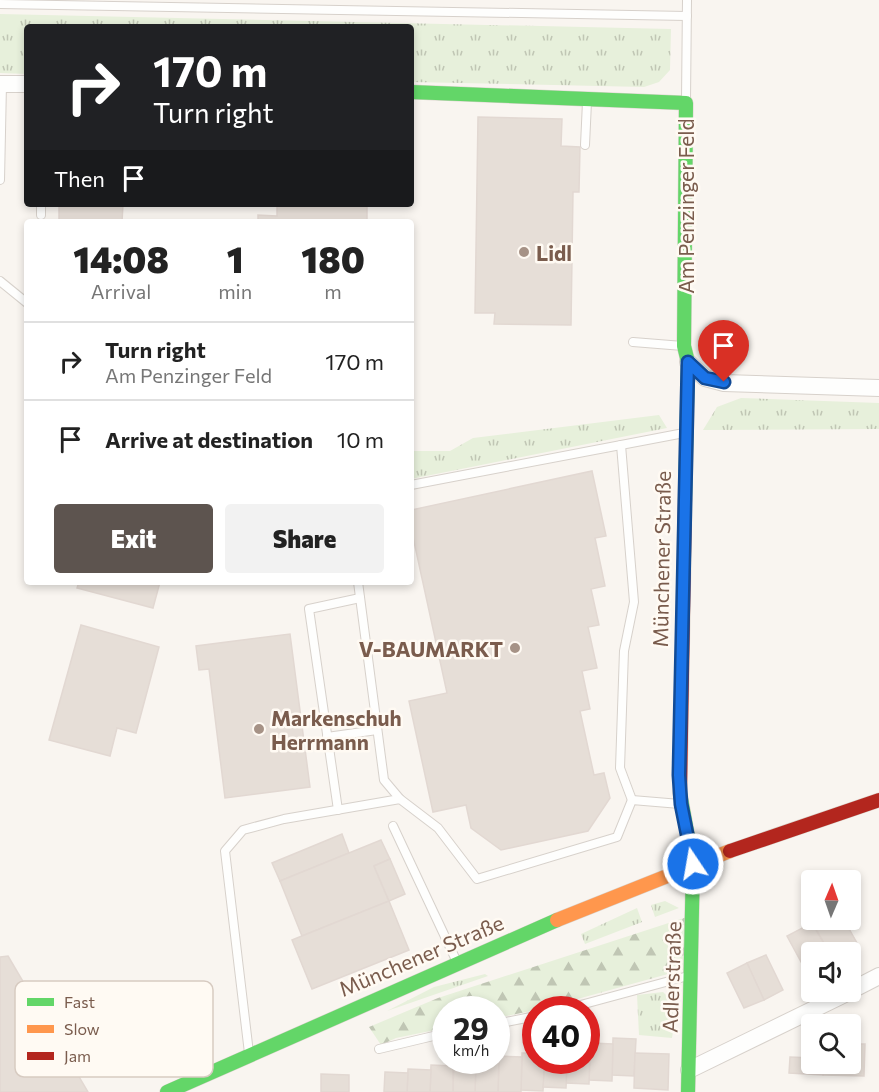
<!DOCTYPE html>
<meta charset="utf-8">
<style>
:root{--surface:#fff;--page:#f2f2f2;--text:#222;--muted:#767676;--line:#e0e0e0;--accent:#5d544f}
body{margin:0;font-family:Commissioner,sans-serif;background:var(--page);color:var(--text);height:100vh;display:flex;flex-direction:column;font-size:22px;white-space:nowrap}
*{box-sizing:border-box;margin:0}
p{font-size:20px;color:var(--muted)}
.icon{flex:none;width:33px;height:33px;fill:none;stroke:currentColor;stroke-width:2;stroke-linecap:round;stroke-linejoin:round}
.map{position:relative;flex:1;overflow:hidden}
.panel{position:absolute;left:24px;top:219px;width:390px;height:366px;display:flex;flex-direction:column;background:var(--surface);border-radius:6px;box-shadow:0 3px 9px #0003}
.panel>*{flex:none}
.guide{position:absolute;left:24px;top:24px;width:390px;height:183px;border-radius:6px;box-shadow:0 3px 9px #0003;background:#202124;color:#fff;overflow:hidden}
.needle{width:39px;rotate:2deg}
.fabs{position:absolute;left:801px;top:870px;display:grid;gap:12px}
.fabs a{display:grid;place-items:center;width:60px;height:60px;border-radius:6px;background:var(--surface);box-shadow:0 3px 9px #0003;font-size:30px}
.speed{position:absolute;left:432px;top:996px;display:flex;gap:12px;font-size:30px;font-weight:700;text-align:center}
.speed>*{display:grid;place-content:center;width:78px;height:78px;border-radius:50%;background:var(--surface);box-shadow:0 3px 9px #0003;line-height:1}
.speed small{font-size:15px;font-weight:400}
.speed .limit{border:9px solid #d22;background:#fff;color:#111}
.pin{position:absolute;display:grid;place-items:center;width:51px;height:51px;color:#fff;margin:-62px -26px;border-radius:50% 50% 50% 0;rotate:-45deg;box-shadow:0 0 6px #0007}
.pin .icon{rotate:45deg}
.me{position:absolute;width:66px;margin:-33px;rotate:348deg;stroke-linejoin:round;filter:drop-shadow(0 0 4px #0008)}
.turn{display:flex;align-items:center;gap:21px;height:126px;padding:0 30px;font-size:27px}
.turn .icon{width:78px;height:78px;stroke-width:2.5}
.turn b{display:block;font-size:42px;line-height:51px}
.then{display:flex;align-items:center;height:57px;padding:0 30px;background:#0003;gap:12px;font-size:22px}
.eta{display:flex;justify-content:space-evenly;align-items:center;height:102px;text-align:center}
.eta b{font-size:36px;font-weight:800;line-height:42px}
.button{display:flex;gap:12px;margin-top:auto;padding:12px 30px}
.button a{flex:1;height:69px;border-radius:6px;background:var(--accent);color:#fff;font-size:24px;font-weight:800;line-height:69px;text-align:center}
.button a+a{background:var(--page);color:var(--text)}
ul{padding:0;list-style:none}
li{display:flex;align-items:center;gap:18px;height:78px;padding:0 30px;border-top:2px solid var(--line)}
li div{flex:1}
li b{display:block;font-size:22px}
li em{font-style:normal}
.map>svg:first-child{display:block}
.grass{fill:url(#grass-tufts)}
.forest{fill:url(#forest-firs)}
.building{fill:#e6ded7;stroke:#e2d8d2;stroke-width:1.5}
.lines{fill:none;stroke-linecap:round;stroke-linejoin:round}
.lane-casing{stroke:#d7d1cb;stroke-width:10}
.street-casing{stroke:#d7d1cb;stroke-width:18}
.fast-casing{stroke:#d9d2cb;stroke-width:15}
.slow-casing{stroke:#d9d2cb;stroke-width:15}
.jam-casing{stroke:#d9d2cb;stroke-width:15}
.lane{stroke:#fefefd;stroke-width:8}
.street{stroke:#fefefd;stroke-width:16}
.fast{stroke:#63d668;stroke-width:14}
.slow{stroke:#ff974d;stroke-width:14}
.jam{stroke:#b3261e;stroke-width:14}
.route-casing{stroke:#114b97;stroke-width:15}
.route{stroke:#1a73e8;stroke-width:10}
.poi-dot{fill:#a69286;stroke:#fffaf3;stroke-width:2}
.labels{text-anchor:middle;dominant-baseline:central;stroke-width:5;stroke-linejoin:round;paint-order:stroke}
.street-label{font-size:21px;fill:#7a5c4d;stroke:#fffaf3}
.poi-label{font-size:21px;font-weight:bold;fill:#7a5c4d;stroke:#fffaf3;text-anchor:start}
.key{fill:#fffaf3;stroke:#d7cbc1;stroke-width:1.5}
.key-label{font-size:16px;fill:#7a5c4d}
</style>
<div class="map">
<svg width="879" height="1092" viewBox="0 0 879 1092">
<defs>
<pattern id="grass-tufts" width="24" height="20" patternUnits="userSpaceOnUse" patternTransform="scale(1.5)"><rect width="24" height="20" fill="#e7f0db"/><path d="M3 7l-1-3M5 7V3M7 7l1-3M15 17l-1-3M17 17v-4M19 17l1-3" fill="none" stroke="#c0c6b4"/></pattern>
<pattern id="forest-firs" width="22" height="20" patternUnits="userSpaceOnUse" patternTransform="scale(1.5)"><rect width="22" height="20" fill="#e7f0db"/><path d="M5 1l3.5 6h-7zM16 11l3.5 6h-7z" fill="#c0c6b4"/></pattern>
</defs>
<rect width="100%" height="100%" fill="#f9f5f0"/>
<g class="grass">
<path d="M0 14 671 29 670 70 659 82 644 87 411 82V27H27V74L0 73Z"/>
<path d="M741 398 879 403V429L703 430 717 407Z"/>
<path d="M659 415 667 428 411 479V451H450L473 438Z"/>
<path d="M665 901 679 908 655 917 651 905Z"/>
<path d="M637 908 642 922 585 944 581 934Z"/>
<path d="M485 974 488 976 387 1011 434 987Z"/>
<path d="M663 992 672 1001 674 1024 672 1038 639 1035 637 995Z"/>
</g>
<path class="forest" d="M687 917 686 969 545 1008 497 1018 496 1010H446L445 1028 396 1038 381 1045 369 1027 438 998Z"/>
<g class="building">
<path d="M478 117 562 119 561 146 580 147 579 192H573L571 325 494 324 495 313H475Z"/>
<path d="M59 204H123L122 222H59Z"/>
<path d="M277 204H367V222H258V215L277 216Z"/>
<path d="M592 471 606 536 595 538 605 586 591 589 599 625 588 627 597 668 582 671 590 709 580 711 594 775 604 773 610 798 588 831 501 850 471 828 466 805 433 812 409 701 447 693 411 528V510Z"/>
<path d="M79 582H160L153 608 77 588Z"/>
<path d="M81 625 159 647 136 733 117 728 110 756 49 740Z"/>
<path d="M290 634 310 787 225 798 209 669 199 670 196 646Z"/>
<path d="M342 834 349 853 280 881 272 863Z"/>
<path d="M381 840 390 859 374 866 389 901 302 936 280 881Z"/>
<path d="M390 859 405 894 389 901 374 866Z"/>
<path d="M389 901 409 950 312 989 292 940Z"/>
<path d="M818 920H844L857 943 840 952H829L812 923Z"/>
<path d="M812 923 829 952H812V968L806 971 787 936Z"/>
<path d="M766 955 783 990 764 1000 747 963Z"/>
<path d="M8 956 88 1092H0V957Z"/>
<path d="M747 963 764 1000 744 1008 727 973Z"/>
<path d="M613 1038 636 1039 634 1076 612 1075Z"/>
<path d="M591 1043 613 1044 612 1081 589 1080Z"/>
<path d="M850 1044H865L864 1076 823 1075V1064H850Z"/>
<path d="M586 1047H590L589 1084 566 1083 567 1060H586Z"/>
<path d="M522 1053H536V1060H545L543 1091 521 1090Z"/>
<path d="M635 1053 669 1054 668 1090 634 1088Z"/>
<path d="M499 1056 522 1057 521 1092H498Z"/>
<path d="M790 1057 812 1058V1064H823V1075L789 1073Z"/>
<path d="M476 1060H499L498 1092H475Z"/>
<path d="M545 1060H567L566 1088 543 1087Z"/>
<path d="M454 1062 476 1063 475 1092H453Z"/>
<path d="M431 1065 453 1066V1092H430Z"/>
<path d="M408 1069 431 1070 430 1092H407Z"/>
<path d="M385 1072 408 1073 407 1092H384Z"/>
<path d="M321 1074 349 1075V1092H321Z"/>
</g>
<g class="lines">
<g class="lane-casing">
<g id="lane">
<path d="M0 4 687 16"/>
<path d="M686 100 687 0"/>
<path d="M585 145 587 102"/>
<path d="M0 180 2 84"/>
<path d="M41 215V204"/>
<path d="M0 281 27 303"/>
<path d="M633 342 683 346"/>
<path d="M621 445 634 602 624 651 620 768 632 800"/>
<path d="M411 485 684 433"/>
<path d="M358 582 384 780 400 799"/>
<path d="M327 737 377 730"/>
<path d="M338 810 309 609 360 598"/>
<path d="M393 826 456 960"/>
<path d="M562 1010 688 976"/>
<path d="M496 1024 536 1016"/>
<path d="M379 1049 446 1033"/>
<path d="M249 1053 225 851 243 830 284 819 400 799 438 828 477 879 617 837 632 800 680 804"/>
</g>
</g>
<g class="street-casing">
<g id="street">
<path d="M0 84H27"/>
<path d="M688 362 705 378 724 383 879 388"/>
<path d="M850 991 879 976"/>
<path d="M689 1070 849 992"/>
</g>
</g>
<g class="fast-casing">
<g id="fast">
<path d="M411 92 686 103 684 346 688 362 685 500"/>
<path d="M680 793 693 864 688 1092"/>
<path d="M167 1092 557 920"/>
</g>
</g>
<g class="slow-casing">
<path id="slow" d="M557 920 730 851"/>
</g>
<g class="jam-casing">
<g id="jam">
<path d="M680 793 685 500"/>
<path d="M730 851 879 800"/>
</g>
</g>
<use href="#lane" class="lane"/>
<use href="#street" class="street"/>
<use href="#fast" class="fast"/>
<use href="#slow" class="slow"/>
<use href="#jam" class="jam"/>
</g>
<g class="lines">
<g class="route-casing">
<path id="route" d="M693 864 681 804 679 775 688 362 705 378 724 382"/>
</g>
<use href="#route" class="route"/>
</g>
<g class="poi-dot">
<circle cx="524" cy="252" r="6"/>
<circle cx="515" cy="648" r="6"/>
<circle cx="259" cy="729" r="6"/>
</g>
<g class="labels">
<g class="street-label">
<text transform="translate(685 206) rotate(-90)">Am Penzinger Feld</text>
<text transform="translate(661 559) rotate(-89)">Münchener Straße</text>
<text transform="translate(421 955) rotate(-23)">Münchener Straße</text>
<text transform="translate(671 977) rotate(-88)">Adlerstraße</text>
</g>
<g class="poi-label">
<text x="536" y="252">Lidl</text>
<text x="503" y="648" text-anchor="end">V-BAUMARKT</text>
<text x="271" y="717">Markenschuh<tspan x="271" dy="24">Herrmann</tspan></text>
</g>
</g>
<rect x="15" y="981" width="198" height="96" rx="9" class="key"/>
<rect x="27" y="998" width="27" height="8" fill="#63d668"/>
<rect x="27" y="1025" width="27" height="8" fill="#ff974d"/>
<rect x="27" y="1052" width="27" height="8" fill="#b3261e"/>
<g class="key-label">
<text x="64" y="1008">Fast</text>
<text x="64" y="1035">Slow</text>
<text x="64" y="1062">Jam</text>
</g>
</svg>
<div class="fabs">
<a><svg class="needle" viewBox="-14 -14 28 28"><path d="M0-13l5 13h-10z" fill="#e53935"/><path d="M0 13l5-13h-10z" fill="#767676"/></svg></a>
<a><svg class="icon" aria-label="sound" viewBox="0 0 24 24"><path d="M4 9h4l5-4v14l-5-4H4zM17 9q2 3 0 6"/></svg></a>
<a><svg class="icon" aria-label="search" viewBox="0 0 24 24"><circle cx="10" cy="10" r="6"/><path d="M15 15l6 6"/></svg></a>
</div>
<div class="speed"><div>29<small>km/h</small></div><div class="limit">40</div></div>
<div class="pin" style="left:724px;top:382px;background:#d93025"><svg class="icon" aria-label="arrive" viewBox="0 0 24 24"><path d="M6 21V4h12l-3 4 3 4H6"/></svg></div>
<svg class="me" style="left:693px;top:864px" viewBox="-20 -20 40 40"><circle r="17" fill="#1a73e8" stroke="#fff" stroke-width="3"/><path d="M0-11L8 9 0 5-8 9z" fill="#fff"/></svg>
<div class="guide">
<div class="turn"><svg class="icon" aria-label="right" viewBox="0 0 24 24"><path d="M7 20v-9h11M14 6l5 5-5 5"/></svg><div><b>170 m</b>Turn right</div></div>
<div class="then">Then<svg class="icon" aria-label="arrive" viewBox="0 0 24 24"><path d="M6 21V4h12l-3 4 3 4H6"/></svg></div>
</div>
<section class="panel">
<div class="eta">
<div><b>14:08</b><p>Arrival</p></div>
<div><b>1</b><p>min</p></div>
<div><b>180</b><p>m</p></div>
</div>
<ul>
<li><svg class="icon" aria-label="right" viewBox="0 0 24 24"><path d="M7 20v-9h11M14 6l5 5-5 5"/></svg><div><b>Turn right</b><p>Am Penzinger Feld</p></div><em>170 m</em></li>
<li><svg class="icon" aria-label="arrive" viewBox="0 0 24 24"><path d="M6 21V4h12l-3 4 3 4H6"/></svg><div><b>Arrive at destination</b></div><em>10 m</em></li>
</ul>
<div class="button"><a>Exit</a><a>Share</a></div>
</section>
</div>
